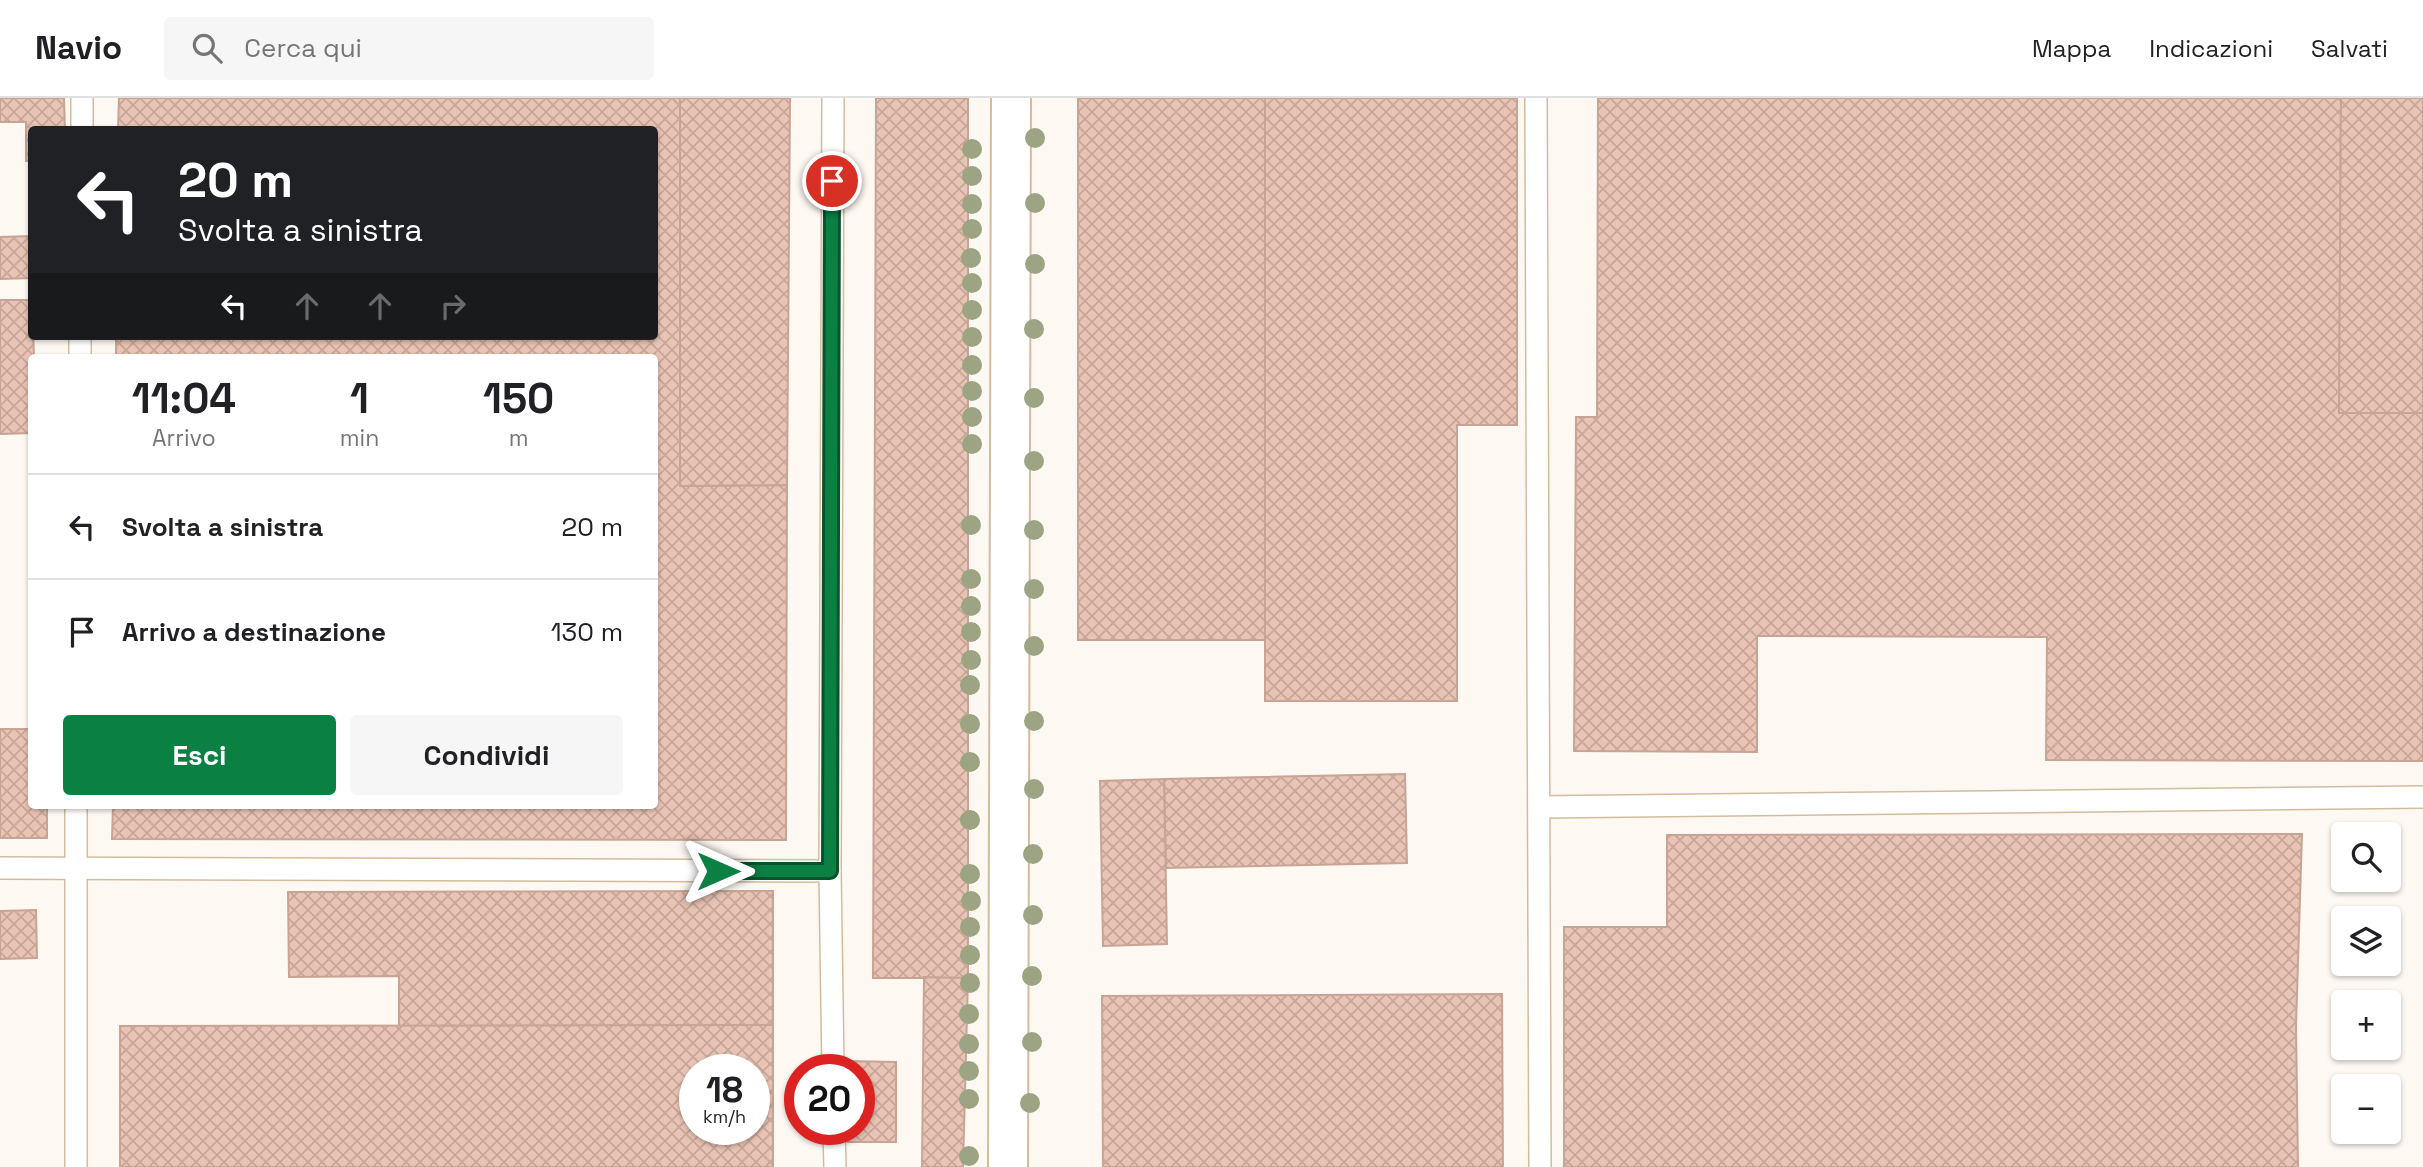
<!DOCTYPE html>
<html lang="it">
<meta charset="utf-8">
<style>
:root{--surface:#fff;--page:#f6f6f6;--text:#202124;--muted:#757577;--line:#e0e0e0;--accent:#0b8043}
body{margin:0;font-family:"Space Grotesk",sans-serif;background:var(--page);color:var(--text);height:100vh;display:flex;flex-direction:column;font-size:26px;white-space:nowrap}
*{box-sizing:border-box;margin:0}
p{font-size:23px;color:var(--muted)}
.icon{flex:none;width:38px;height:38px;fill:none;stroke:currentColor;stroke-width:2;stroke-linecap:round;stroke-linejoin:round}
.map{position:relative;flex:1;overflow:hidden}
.sheet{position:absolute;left:28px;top:256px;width:630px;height:455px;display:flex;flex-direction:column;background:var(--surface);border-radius:7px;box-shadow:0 2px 5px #0004}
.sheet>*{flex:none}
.guide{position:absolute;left:28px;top:28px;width:630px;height:214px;border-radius:7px;box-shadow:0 2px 5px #0004;background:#202124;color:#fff;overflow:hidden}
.fabs{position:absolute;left:2331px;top:724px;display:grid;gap:14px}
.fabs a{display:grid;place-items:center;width:70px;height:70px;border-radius:7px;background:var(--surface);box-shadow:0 2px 5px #0004;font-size:35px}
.speed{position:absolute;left:679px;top:956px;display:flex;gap:14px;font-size:35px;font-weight:700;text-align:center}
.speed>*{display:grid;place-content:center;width:91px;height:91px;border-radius:50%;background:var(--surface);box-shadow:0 2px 5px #0004;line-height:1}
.speed small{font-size:18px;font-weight:400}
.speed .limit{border:10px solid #d22;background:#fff;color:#111}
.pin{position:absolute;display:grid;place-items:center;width:60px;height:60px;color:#fff;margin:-30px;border:4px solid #fff;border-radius:50%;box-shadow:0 2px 7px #0007}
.me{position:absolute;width:77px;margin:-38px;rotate:90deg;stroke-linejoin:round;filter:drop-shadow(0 0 5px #0008)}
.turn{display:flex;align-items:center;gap:24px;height:147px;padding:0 35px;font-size:32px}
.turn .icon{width:91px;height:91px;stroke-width:2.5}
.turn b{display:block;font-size:49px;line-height:60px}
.lanes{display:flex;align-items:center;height:66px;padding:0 35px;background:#0003;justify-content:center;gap:35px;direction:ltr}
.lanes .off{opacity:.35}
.eta{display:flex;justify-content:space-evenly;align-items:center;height:119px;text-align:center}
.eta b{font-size:42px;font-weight:800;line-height:49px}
.cta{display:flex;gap:14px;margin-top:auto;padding:14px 35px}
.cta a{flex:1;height:80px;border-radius:7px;background:var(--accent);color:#fff;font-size:28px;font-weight:800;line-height:80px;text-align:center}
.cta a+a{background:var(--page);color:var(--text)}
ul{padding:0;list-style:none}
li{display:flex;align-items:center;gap:21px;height:105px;padding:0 35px;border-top:2px solid var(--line)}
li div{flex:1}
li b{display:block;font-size:26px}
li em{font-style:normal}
header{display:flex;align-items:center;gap:42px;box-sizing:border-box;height:98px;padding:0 35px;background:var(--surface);border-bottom:2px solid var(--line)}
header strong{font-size:33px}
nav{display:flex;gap:38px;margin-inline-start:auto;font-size:24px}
.search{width:490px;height:63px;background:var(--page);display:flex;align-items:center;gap:18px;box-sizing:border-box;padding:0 24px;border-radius:7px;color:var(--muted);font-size:26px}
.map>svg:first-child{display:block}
.building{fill:url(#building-cross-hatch);stroke:#c8a495;stroke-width:2;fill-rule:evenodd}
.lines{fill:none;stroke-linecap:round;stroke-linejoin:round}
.service-casing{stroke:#d2bc9e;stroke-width:24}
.secondary-casing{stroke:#d2bc9e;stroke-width:42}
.service{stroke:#fff;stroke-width:21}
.secondary{stroke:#fff;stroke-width:38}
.tree{fill:#9ca483}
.route-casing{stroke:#07532c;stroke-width:18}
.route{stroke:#0b8043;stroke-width:12}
</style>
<header>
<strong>Navio</strong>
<div class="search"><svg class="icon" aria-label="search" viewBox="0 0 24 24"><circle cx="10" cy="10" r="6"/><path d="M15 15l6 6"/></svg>Cerca qui</div>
<nav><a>Mappa</a><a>Indicazioni</a><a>Salvati</a></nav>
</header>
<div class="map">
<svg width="2423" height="1069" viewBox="0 0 2423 1069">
<defs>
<pattern id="building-cross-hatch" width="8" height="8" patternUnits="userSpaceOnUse" patternTransform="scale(1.75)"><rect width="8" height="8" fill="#e9c3b4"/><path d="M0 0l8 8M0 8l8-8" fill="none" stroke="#c7a699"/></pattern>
</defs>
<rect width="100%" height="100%" fill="#fdf8f2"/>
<g class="building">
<path d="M0 0H64L65 32H32V63H26V24H0Z"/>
<path d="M119 0H680V388L787 387 786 742 112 741 113 707H654V259H116V238H654V32H118Z"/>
<path d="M680 0H790L787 387 680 388Z"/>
<path d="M876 0H968V880H873Z"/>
<path d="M1078 0H1265L1266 542H1078Z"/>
<path d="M1265 0H1517V327H1457V603H1265Z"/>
<path d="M1598 0H2341L2339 315H2423V663L2046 662 2047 539 1757 538V654L1574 653 1576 319H1597Z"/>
<path d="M2341 0H2423V315H2339Z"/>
<path d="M32 138V180L0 181V139Z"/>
<path d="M0 202H32L34 259H32V335L0 336Z"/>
<path d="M0 631H32V707H47V740H0Z"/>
<path d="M1405 676 1407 765 1166 770 1164 681Z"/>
<path d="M1164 681 1167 846 1103 848 1100 683Z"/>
<path d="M2302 736 2296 928 2298 1069H1564V829H1667V737Z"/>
<path d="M773 793V927L399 928V878L289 879 288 794Z"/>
<path d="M36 812 37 860 0 861V813Z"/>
<path d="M924 879 968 880 963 1069H922Z"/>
<path d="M1502 896 1503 1069H1103L1102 898Z"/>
<path d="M773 927V1069H120V928ZM695 971H754V1031H695Z"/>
<path d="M848 963 896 964V1044H848V1031H859V971H848Z"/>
</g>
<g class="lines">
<g class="service-casing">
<g id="service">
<path d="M1536 0 1540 1069"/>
<path d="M82 32V0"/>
<path d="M80 259V238"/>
<path d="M76 707V1069"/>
<path d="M1539 709 2423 699"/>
<path d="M0 770 830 773 833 971"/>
<path d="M830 773 833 0"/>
<path d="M834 1031 835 1069"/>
</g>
</g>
<g class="secondary-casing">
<path id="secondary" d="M1008 1069 1011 0"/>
</g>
<use href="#service" class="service"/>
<use href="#secondary" class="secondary"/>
</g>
<g class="tree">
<circle cx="1035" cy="40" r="10"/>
<circle cx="972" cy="51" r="10"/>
<circle cx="972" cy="78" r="10"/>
<circle cx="1035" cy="105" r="10"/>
<circle cx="972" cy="106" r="10"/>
<circle cx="972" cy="131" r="10"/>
<circle cx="971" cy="160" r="10"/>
<circle cx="1035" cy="166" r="10"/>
<circle cx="972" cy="185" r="10"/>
<circle cx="972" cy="212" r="10"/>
<circle cx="1034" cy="231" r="10"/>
<circle cx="972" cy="239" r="10"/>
<circle cx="972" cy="267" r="10"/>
<circle cx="972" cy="293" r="10"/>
<circle cx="1034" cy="300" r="10"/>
<circle cx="972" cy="319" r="10"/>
<circle cx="972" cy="346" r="10"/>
<circle cx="1034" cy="363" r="10"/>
<circle cx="971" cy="427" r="10"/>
<circle cx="1034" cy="432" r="10"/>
<circle cx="971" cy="481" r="10"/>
<circle cx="1034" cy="491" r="10"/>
<circle cx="971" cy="508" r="10"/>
<circle cx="971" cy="534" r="10"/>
<circle cx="1034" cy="548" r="10"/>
<circle cx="971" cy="562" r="10"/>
<circle cx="970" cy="587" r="10"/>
<circle cx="1034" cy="623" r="10"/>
<circle cx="970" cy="626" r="10"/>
<circle cx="970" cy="664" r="10"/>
<circle cx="1034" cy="691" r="10"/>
<circle cx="970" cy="722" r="10"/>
<circle cx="1033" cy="756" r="10"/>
<circle cx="970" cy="776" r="10"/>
<circle cx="971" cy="803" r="10"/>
<circle cx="1033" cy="817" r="10"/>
<circle cx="970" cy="829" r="10"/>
<circle cx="970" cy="857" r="10"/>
<circle cx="1032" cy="878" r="10"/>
<circle cx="970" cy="885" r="10"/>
<circle cx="969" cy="916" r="10"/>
<circle cx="1032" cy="944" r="10"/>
<circle cx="969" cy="946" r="10"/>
<circle cx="969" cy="973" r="10"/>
<circle cx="969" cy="1001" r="10"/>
<circle cx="1030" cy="1005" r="10"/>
<circle cx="969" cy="1058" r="10"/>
</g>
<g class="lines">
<g class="route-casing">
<path id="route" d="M718 773H830L832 83"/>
</g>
<use href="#route" class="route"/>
</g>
</svg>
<div class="fabs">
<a><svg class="icon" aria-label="search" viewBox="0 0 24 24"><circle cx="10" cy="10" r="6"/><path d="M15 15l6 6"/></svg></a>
<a><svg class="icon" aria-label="layers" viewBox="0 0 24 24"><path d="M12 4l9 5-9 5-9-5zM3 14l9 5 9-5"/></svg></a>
<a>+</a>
<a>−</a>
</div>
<div class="speed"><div>18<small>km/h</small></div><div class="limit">20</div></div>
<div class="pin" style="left:832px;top:83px;background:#d93025"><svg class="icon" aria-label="arrive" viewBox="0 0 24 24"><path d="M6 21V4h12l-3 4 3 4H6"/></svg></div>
<svg class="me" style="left:718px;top:773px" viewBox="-20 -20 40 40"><path d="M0-17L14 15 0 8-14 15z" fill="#0b8043" stroke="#fff" stroke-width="4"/></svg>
<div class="guide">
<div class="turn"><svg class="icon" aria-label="left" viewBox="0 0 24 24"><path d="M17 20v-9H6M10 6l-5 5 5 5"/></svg><div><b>20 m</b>Svolta a sinistra</div></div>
<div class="lanes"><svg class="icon" aria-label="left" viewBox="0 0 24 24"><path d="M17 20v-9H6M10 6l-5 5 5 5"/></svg><svg class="icon off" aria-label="ahead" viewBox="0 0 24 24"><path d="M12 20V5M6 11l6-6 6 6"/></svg><svg class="icon off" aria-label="ahead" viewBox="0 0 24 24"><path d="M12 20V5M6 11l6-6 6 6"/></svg><svg class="icon off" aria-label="right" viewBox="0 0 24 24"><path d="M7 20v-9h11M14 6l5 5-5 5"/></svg></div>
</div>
<section class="sheet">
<div class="eta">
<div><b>11:04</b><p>Arrivo</p></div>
<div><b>1</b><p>min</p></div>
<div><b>150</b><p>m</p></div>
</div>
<ul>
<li><svg class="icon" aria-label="left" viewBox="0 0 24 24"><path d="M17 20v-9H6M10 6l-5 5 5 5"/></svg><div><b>Svolta a sinistra</b></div><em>20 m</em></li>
<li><svg class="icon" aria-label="arrive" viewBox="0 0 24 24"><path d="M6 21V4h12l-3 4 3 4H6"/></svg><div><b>Arrivo a destinazione</b></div><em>130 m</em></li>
</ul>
<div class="cta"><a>Esci</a><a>Condividi</a></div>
</section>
</div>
